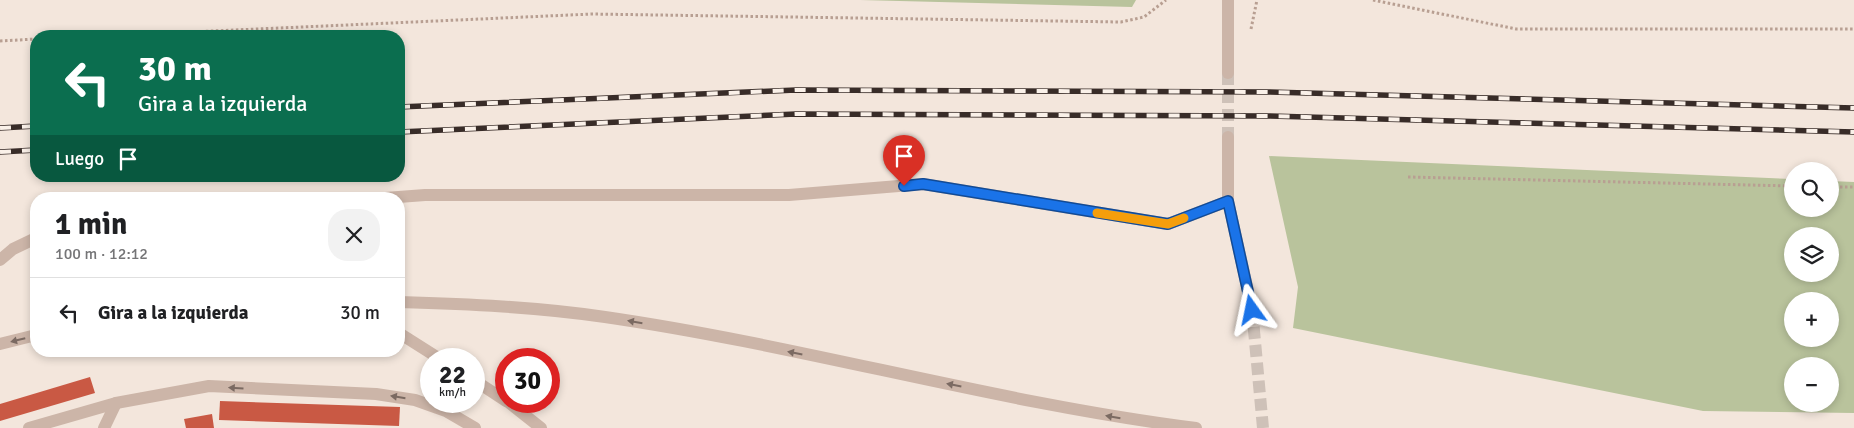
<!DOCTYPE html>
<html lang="es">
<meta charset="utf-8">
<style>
:root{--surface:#fff;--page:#f2f2f2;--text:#202124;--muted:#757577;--line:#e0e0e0}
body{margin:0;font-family:Signika,sans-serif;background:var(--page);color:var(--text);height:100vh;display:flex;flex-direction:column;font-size:19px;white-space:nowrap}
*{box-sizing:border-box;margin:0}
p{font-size:16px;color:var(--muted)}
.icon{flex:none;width:28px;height:28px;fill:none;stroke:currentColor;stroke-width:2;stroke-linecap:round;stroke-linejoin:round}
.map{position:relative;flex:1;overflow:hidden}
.details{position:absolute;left:30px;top:192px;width:375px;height:165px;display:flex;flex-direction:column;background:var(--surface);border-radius:20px;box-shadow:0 2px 8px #0003}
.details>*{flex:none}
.guide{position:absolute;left:30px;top:30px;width:375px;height:152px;border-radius:20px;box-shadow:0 2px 8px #0003;background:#0b6e4f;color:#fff;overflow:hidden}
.tools{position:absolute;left:1784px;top:162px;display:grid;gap:10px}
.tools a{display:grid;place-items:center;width:55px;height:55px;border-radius:50%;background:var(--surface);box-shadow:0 2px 8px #0003;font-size:25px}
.speed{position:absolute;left:420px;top:348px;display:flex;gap:10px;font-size:25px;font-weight:700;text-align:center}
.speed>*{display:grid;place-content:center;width:65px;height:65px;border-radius:50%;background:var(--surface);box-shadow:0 2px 8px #0003;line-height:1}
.speed small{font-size:12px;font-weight:400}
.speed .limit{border:8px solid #d22;background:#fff;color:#111}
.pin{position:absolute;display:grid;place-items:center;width:42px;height:42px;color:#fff;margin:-51px -21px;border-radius:50% 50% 50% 0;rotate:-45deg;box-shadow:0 0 5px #0007}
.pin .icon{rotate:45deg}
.me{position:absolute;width:55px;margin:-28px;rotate:348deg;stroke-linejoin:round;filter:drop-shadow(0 0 4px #0008)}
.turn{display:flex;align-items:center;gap:18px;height:105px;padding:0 25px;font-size:22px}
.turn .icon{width:65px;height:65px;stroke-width:2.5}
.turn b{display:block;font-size:35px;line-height:42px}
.then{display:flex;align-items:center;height:48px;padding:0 25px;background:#0003;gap:10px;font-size:19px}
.round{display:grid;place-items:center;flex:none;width:52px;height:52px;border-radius:20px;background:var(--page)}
.overview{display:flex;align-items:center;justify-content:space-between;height:85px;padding:0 25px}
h1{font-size:30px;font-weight:800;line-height:38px}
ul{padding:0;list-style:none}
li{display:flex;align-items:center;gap:15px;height:70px;padding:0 25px;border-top:1px solid var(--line)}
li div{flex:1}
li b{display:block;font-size:19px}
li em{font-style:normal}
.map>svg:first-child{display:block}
.green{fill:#b9c39c;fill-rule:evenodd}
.building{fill:#c95944}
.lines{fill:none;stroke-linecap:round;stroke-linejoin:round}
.street-tunnel{stroke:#cec1b8;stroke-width:12;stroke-dasharray:12 6;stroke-linecap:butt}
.path{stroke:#b89f92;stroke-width:3;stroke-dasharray:2.5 2.5;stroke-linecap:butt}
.lane{stroke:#ccb5a8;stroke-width:12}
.street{stroke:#ccb5a8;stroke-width:12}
.rail-casing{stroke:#382c28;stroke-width:5.5}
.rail{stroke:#faf1e9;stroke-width:4;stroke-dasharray:11;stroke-linecap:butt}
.oneway{fill:#7b6a62}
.route-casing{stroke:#114b97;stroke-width:12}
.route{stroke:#1a73e8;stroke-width:9}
.slow{stroke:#f59e0b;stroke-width:9}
</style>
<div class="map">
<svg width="1854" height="428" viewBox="0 0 1854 428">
<rect width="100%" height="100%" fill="#f3e6dc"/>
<g class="green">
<path d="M860 0H1136L1132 7Z"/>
<path d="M1269 156 1792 179V209H1830V181L1854 182V413L1703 411 1293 328 1298 287ZM1792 236H1830V274H1792ZM1792 301H1830V339H1792ZM1792 366H1830V404H1792Z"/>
</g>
<g class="building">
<path d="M90 377 95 393 0 421V404Z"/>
<path d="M220 401 400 407 399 426 219 420Z"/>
<path d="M212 414 214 428H186L184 419Z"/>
</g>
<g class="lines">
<g class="street-tunnel">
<path d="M1228 73V137"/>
<path d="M1252 309 1263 428"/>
</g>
<g class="path">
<path d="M1373 0 1516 29H1854"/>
<path d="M1251 29 1257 0"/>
<path d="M101 36 592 14 1121 22 1144 17 1166 0"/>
<path d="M0 41 36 39"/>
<path d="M1408 177 1792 186"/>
<path d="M1830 187H1854"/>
</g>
<g class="lane">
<path d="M372 199 425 195H789L923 184 1168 224 1228 201"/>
<path d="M0 260 13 249 36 238"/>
<path d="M399 302C468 304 537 307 605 317 804 346 997 403 1196 428"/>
<path d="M399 333 440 359"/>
<path d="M0 344 36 335"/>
<path d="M474 380 506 401"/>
<path d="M507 401 541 428"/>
<path d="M29 428 116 403 209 386 376 394 415 400 446 411 475 428"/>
<path d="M104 428 116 403"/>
</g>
<g class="street">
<path d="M1228 73V0"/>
<path d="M1228 137V201L1252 309"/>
</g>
<g class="rail-casing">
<g id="rail">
<path d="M399 107 796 90 1269 92 1854 108"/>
<path d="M0 128 36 126"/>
<path d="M399 132 796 114 1269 116 1854 132"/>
<path d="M0 152 36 150"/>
</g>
</g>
<use href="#rail" class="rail"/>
</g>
<defs><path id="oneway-solid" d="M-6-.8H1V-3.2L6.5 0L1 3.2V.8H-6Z" transform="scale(1.25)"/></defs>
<g class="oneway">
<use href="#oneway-solid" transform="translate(635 322) rotate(-170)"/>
<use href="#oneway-solid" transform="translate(18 340) rotate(166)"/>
<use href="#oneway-solid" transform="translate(795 353) rotate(-169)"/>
<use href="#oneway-solid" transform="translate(954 385) rotate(-169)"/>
<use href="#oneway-solid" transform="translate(236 388) rotate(-177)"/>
<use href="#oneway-solid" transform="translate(398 397) rotate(-171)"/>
<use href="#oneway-solid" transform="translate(1113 417) rotate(-170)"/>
</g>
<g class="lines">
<g class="route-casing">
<path id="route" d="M904 186 923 184 1168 224 1228 201 1252 310"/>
</g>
<use href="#route" class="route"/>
<path class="slow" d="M1097 213 1168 224 1184 218"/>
</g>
</svg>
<div class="tools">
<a><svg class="icon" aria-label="search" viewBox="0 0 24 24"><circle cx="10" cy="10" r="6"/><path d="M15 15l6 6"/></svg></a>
<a><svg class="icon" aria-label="layers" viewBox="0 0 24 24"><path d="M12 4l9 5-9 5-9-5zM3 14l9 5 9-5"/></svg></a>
<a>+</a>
<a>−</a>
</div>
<div class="speed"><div>22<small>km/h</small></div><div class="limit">30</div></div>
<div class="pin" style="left:904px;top:186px;background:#d93025"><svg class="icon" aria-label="arrive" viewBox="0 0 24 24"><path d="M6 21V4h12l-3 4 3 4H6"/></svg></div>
<svg class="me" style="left:1252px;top:310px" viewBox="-20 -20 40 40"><path d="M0-17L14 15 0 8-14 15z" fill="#1a73e8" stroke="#fff" stroke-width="4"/></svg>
<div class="guide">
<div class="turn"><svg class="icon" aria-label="left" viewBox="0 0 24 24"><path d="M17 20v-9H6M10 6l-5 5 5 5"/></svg><div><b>30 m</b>Gira a la izquierda</div></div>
<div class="then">Luego<svg class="icon" aria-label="arrive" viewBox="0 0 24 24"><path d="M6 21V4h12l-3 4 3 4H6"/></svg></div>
</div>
<section class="details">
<div class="overview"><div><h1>1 min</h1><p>100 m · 12:12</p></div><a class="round"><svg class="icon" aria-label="close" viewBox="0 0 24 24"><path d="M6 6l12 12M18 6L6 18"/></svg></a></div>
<ul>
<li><svg class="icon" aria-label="left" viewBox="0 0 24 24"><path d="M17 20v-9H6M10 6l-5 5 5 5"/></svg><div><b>Gira a la izquierda</b></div><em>30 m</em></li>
</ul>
</section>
</div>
